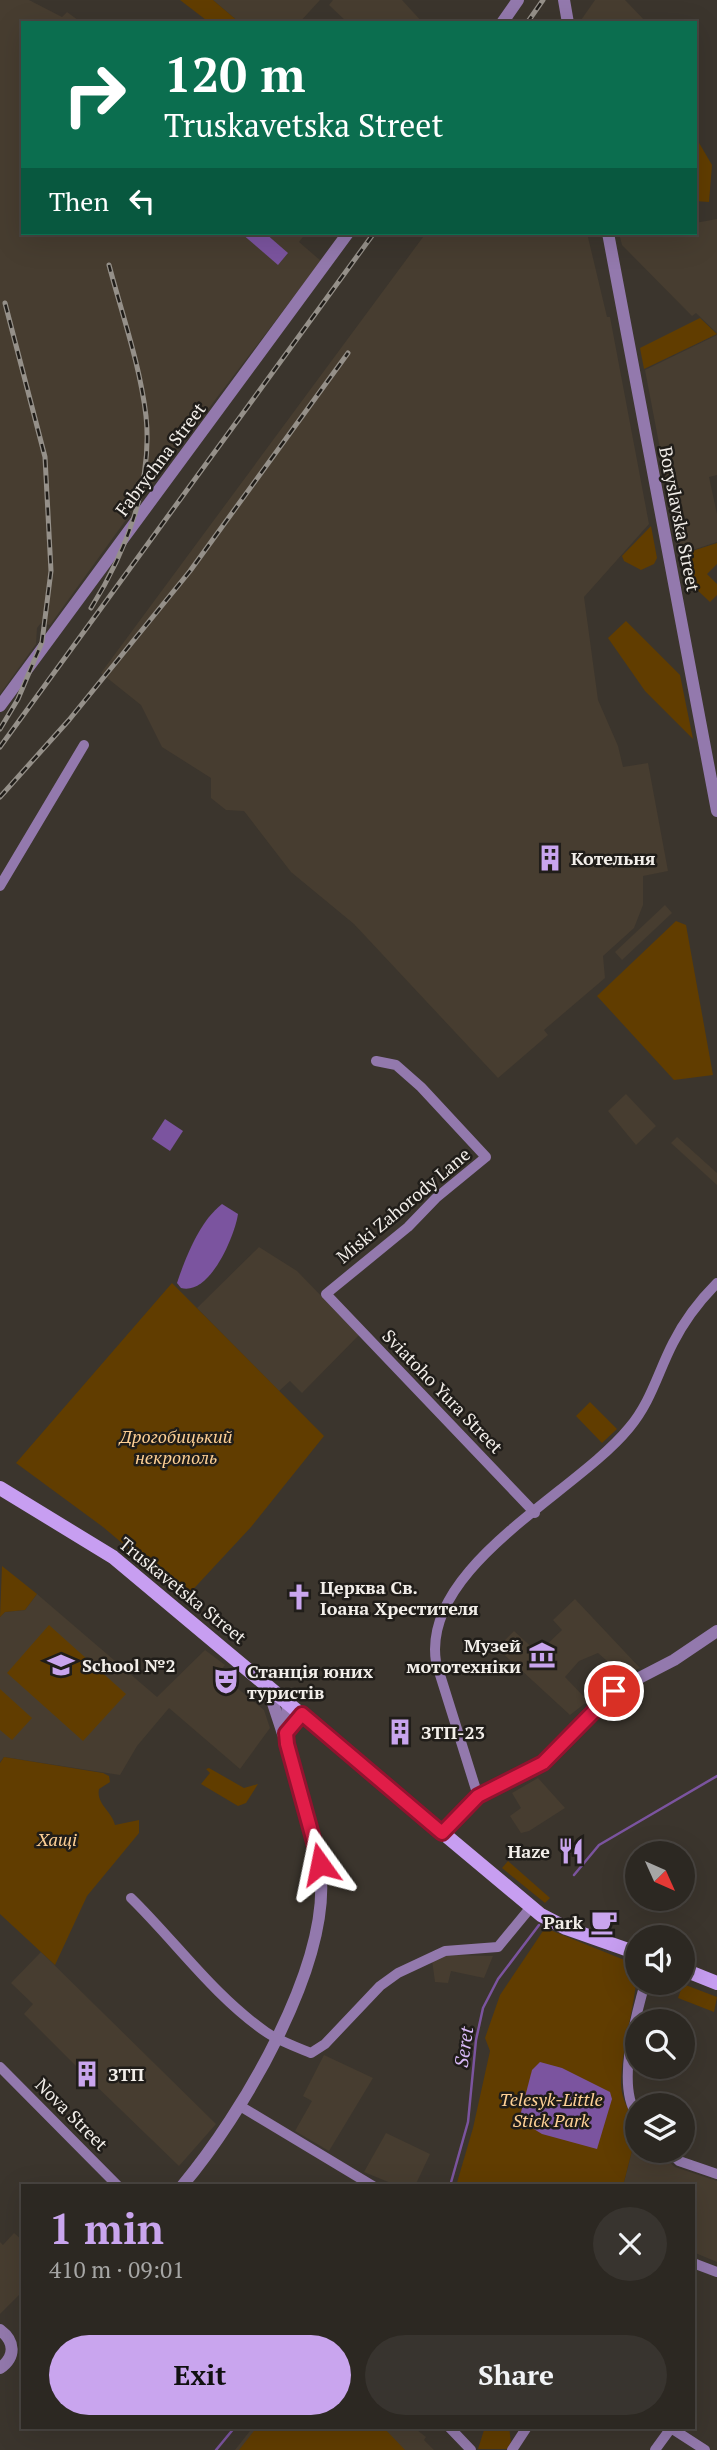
<!DOCTYPE html>
<meta charset="utf-8">
<style>
:root{--surface:#2c2822;--page:#38342f;--text:#f1f3f6;--muted:#a6a6a5;--line:#484440;--accent:#c9a5ee}
body{margin:0;font-family:"PT Serif",serif;background:var(--page);color:var(--text);height:100vh;display:flex;flex-direction:column;font-size:26px;white-space:nowrap}
*{box-sizing:border-box;margin:0}
p{font-size:23px;color:var(--muted)}
.icon{flex:none;width:38px;height:38px;fill:none;stroke:currentColor;stroke-width:2;stroke-linecap:round;stroke-linejoin:round}
.map{position:relative;flex:1;overflow:hidden}
.details{position:absolute;left:21px;top:2184px;width:674px;height:245px;display:flex;flex-direction:column;background:var(--surface);border-radius:0px;box-shadow:0 7px 28px #0002,0 0 0 2px var(--line)}
.details>*{flex:none}
.hud{position:absolute;left:21px;top:21px;width:676px;height:214px;border-radius:0px;box-shadow:0 7px 28px #0002,0 0 0 2px var(--line);background:#0b6e4f;color:#fff;overflow:hidden}
.needle{width:46px;rotate:135deg}
.fabs{position:absolute;left:625px;top:1841px;display:grid;gap:14px}
.fabs a{display:grid;place-items:center;width:70px;height:70px;border-radius:50%;background:var(--surface);box-shadow:0 7px 28px #0002,0 0 0 2px var(--line);font-size:35px}
.pin{position:absolute;display:grid;place-items:center;width:60px;height:60px;color:#fff;margin:-30px;border:4px solid #fff;border-radius:50%;box-shadow:0 2px 7px #0007}
.me{position:absolute;width:77px;margin:-38px;rotate:348deg;stroke-linejoin:round;filter:drop-shadow(0 0 5px #0008)}
.turn{display:flex;align-items:center;gap:24px;height:147px;padding:0 28px;font-size:32px}
.turn .icon{width:91px;height:91px;stroke-width:2.5}
.turn b{display:block;font-size:49px;line-height:60px}
.then{display:flex;align-items:center;height:66px;padding:0 28px;background:#0003;gap:14px;font-size:26px}
.round{display:grid;place-items:center;flex:none;width:74px;height:74px;border-radius:37px;background:var(--page)}
.head{display:flex;align-items:center;justify-content:space-between;height:119px;padding:0 28px}
h1{font-size:42px;font-weight:600;line-height:52px;color:var(--accent)}
.action{display:flex;gap:14px;margin-top:auto;padding:14px 28px}
.action a{flex:1;height:80px;border-radius:42px;background:var(--accent);color:#111;font-size:28px;font-weight:600;line-height:80px;text-align:center}
.action a+a{background:var(--page);color:var(--text)}
.map>svg:first-child{display:block}
.built{fill:#473d30}
.green{fill:#613d00}
.water{fill:#7b549f}
.lines{fill:none;stroke-linecap:round;stroke-linejoin:round}
.stream{stroke:#7b549f;stroke-width:2.5}
.minor{stroke:#9379ad;stroke-width:10}
.tertiary{stroke:#9379ad;stroke-width:12}
.secondary{stroke:#c79ef1;stroke-width:14}
.rail-casing{stroke:#959089;stroke-width:5}
.rail{stroke:#201d19;stroke-width:2.5;stroke-dasharray:8;stroke-linecap:butt}
.route-casing{stroke:#92132f;stroke-width:18}
.route{stroke:#e11d48;stroke-width:12}
.labels{text-anchor:middle;dominant-baseline:central;stroke-width:5;stroke-linejoin:round;paint-order:stroke}
.street-label{font-size:18px;fill:#f2eee9;stroke:#201d19}
.poi-label{font-size:18px;font-weight:bold;fill:#f2eee9;stroke:#201d19;text-anchor:start}
.park-label{font-size:18px;font-style:italic;fill:#fed095;stroke:#201d19}
.water-label{font-size:19px;font-style:italic;fill:#d9baf8;stroke:#201d19}
</style>
<div class="map">
<svg width="717" height="2450" viewBox="0 0 717 2450">
<rect width="100%" height="100%" fill="#3b352d"/>
<g class="built">
<path d="M0 0H29L62 17 67 12 82 23H23V233H306L299 242 321 261 177 450 167 446 156 457 162 472 144 494 133 492 128 517 50 625 41 623 37 628 36 644 0 694Z"/>
<path d="M213 0H320L299 23H240Z"/>
<path d="M333 0H402L423 23H348L329 5Z"/>
<path d="M595 0H625L647 23H579Z"/>
<path d="M717 219V333L696 313 692 316 622 245 619 233H695V223Z"/>
<path d="M426 233H587L607 317H610L649 524 584 597 598 700 618 746 623 767 648 763 668 871 643 876V905L634 928 603 956 605 978 544 1030 548 1035 498 1078 354 924 291 872 244 811 226 810 211 798V778L162 747 141 705 101 673Z"/>
<path d="M717 335V475L709 477 717 514V542L680 554 645 370Z"/>
<path d="M665 905 672 913 622 960 615 952Z"/>
<path d="M626 1094 656 1126 636 1145 608 1111Z"/>
<path d="M677 1137 717 1173V1185L671 1143Z"/>
<path d="M259 1247 297 1271 359 1335 302 1393 290 1381 279 1391 197 1308Z"/>
<path d="M37 1594 157 1697 205 1650 225 1665 219 1673 264 1710 270 1728 240 1769 169 1708 137 1746 120 1775 4 1757 0 1762V1617L5 1612 25 1610Z"/>
<path d="M575 1599 640 1668 623 1675 598 1653 579 1661 565 1677 588 1701 570 1715 497 1648 514 1631 538 1653 562 1630 553 1620Z"/>
<path d="M538 1778 565 1808 529 1831 521 1833 510 1816 521 1808 512 1793Z"/>
<path d="M41 1952 216 2124 179 2166 89 2079 86 2082 79 2076 82 2072 24 2014 33 2004 11 1983Z"/>
<path d="M446 1955 493 1956 484 1978 451 1971 448 1983 435 1982 432 1960Z"/>
<path d="M324 2055 373 2078 329 2151 295 2131 312 2101 303 2096Z"/>
<path d="M637 2131V2151H657L675 2167 717 2181V2262L693 2252V2186H623Z"/>
<path d="M386 2133 430 2154 415 2186H398L364 2172Z"/>
<path d="M14 2233 23 2241V2291L0 2314V2242L3 2245Z"/>
<path d="M253 2427H413L426 2437 424 2440 434 2450H235Z"/>
</g>
<g class="green">
<path d="M180 0H213L240 23H210Z"/>
<path d="M695 136 712 165 709 202 695 201Z"/>
<path d="M700 318 717 334 644 369 640 348Z"/>
<path d="M651 526 657 558 654 564 641 570 624 561 622 556Z"/>
<path d="M717 543V564L707 574 717 584V595L710 602 694 587 687 595 680 555Z"/>
<path d="M626 621 680 675 693 739 645 691 608 638Z"/>
<path d="M676 921 686 925 713 1075 674 1080 597 996Z"/>
<path d="M172 1283 324 1436 251 1527 186 1597 103 1527 16 1463Z"/>
<path d="M590 1402 617 1429 602 1443 576 1416Z"/>
<path d="M2 1566 37 1594 25 1610 5 1612 0 1617Z"/>
<path d="M49 1625 126 1694 83 1741 7 1673Z"/>
<path d="M0 1689 32 1718 12 1740 0 1730Z"/>
<path d="M4 1757 103 1773 109 1776 110 1782 99 1789C96 1804 112 1811 115 1825L139 1820V1833L87 1896 55 1965 0 1914V1763Z"/>
<path d="M209 1768 244 1788 258 1784 246 1803 238 1806 201 1784 210 1773 206 1769Z"/>
<path d="M508 1861 550 1898 545 1903 502 1868Z"/>
<path d="M545 1928 637 1965C637 2003 622 2041 621 2082 621 2107 637 2117 637 2131L623 2186H456L473 2128 490 2051 485 2038 500 1995Z"/>
<path d="M683 1984 717 1997 714 2012 678 1998Z"/>
<path d="M257 2427H383L405 2450H239Z"/>
<path d="M485 2427H509L511 2442 507 2449H478Z"/>
</g>
<g class="water">
<path d="M241 233H265L288 253 278 265Z"/>
<path d="M165 1119 183 1131 170 1151 152 1139Z"/>
<path d="M222 1204 238 1214C235 1235 210 1296 181 1288L177 1283C186 1256 200 1221 222 1204Z"/>
<path d="M540 2062 562 2068 610 2092 612 2099 597 2149 542 2134 519 2120 532 2070Z"/>
</g>
<g class="lines">
<g class="stream">
<path d="M574 1875 599 1845 717 1776"/>
<path d="M450 2186 468 2122 476 2040 483 2008 498 1979 539 1925"/>
<path d="M216 2450 235 2427"/>
</g>
<g class="minor">
<path d="M0 886 84 745"/>
<path d="M376 1061 396 1065 421 1087 486 1157 436 1198 408 1227 326 1294 535 1513"/>
<path d="M478 1796 436 1662C421 1566 576 1493 629 1428 651 1402 658 1372 673 1343 684 1321 700 1300 717 1283"/>
<path d="M131 1898C176 1942 214 1996 266 2032 279 2041 296 2047 311 2053L325 2044 380 1986 398 1973 445 1951 498 1947 531 1907"/>
<path d="M0 2067 118 2186"/>
<path d="M240 2106 373 2186"/>
<path d="M637 2115C616 2086 636 2015 645 1983"/>
<path d="M669 2151 679 2161 717 2174"/>
<path d="M693 2263 717 2272"/>
<path d="M449 2427 471 2450"/>
<path d="M512 2450 527 2427"/>
<path d="M655 2450 671 2428 705 2450"/>
</g>
<g class="tertiary">
<path d="M564 0 568 23"/>
<path d="M502 23 518 0"/>
<path d="M608 233 717 811"/>
<path d="M0 706 348 233"/>
<path d="M267 1685 283 1734"/>
<path d="M442 1833 478 1796 543 1763 614 1691 674 1660 717 1631"/>
<path d="M182 2186C241 2116 333 1963 320 1868 315 1826 293 1787 287 1745 285 1730 287 1716 288 1702"/>
<path d="M0 2330C15 2341 16 2357 0 2368"/>
</g>
<g class="secondary">
<path d="M0 1488 113 1557 541 1915 566 1928 637 1953"/>
<path d="M682 1969 717 1983"/>
</g>
<g class="rail-casing">
<g id="rail">
<path d="M527 23 543 0"/>
<path d="M91 608C126 552 153 483 146 416 140 365 122 314 109 265"/>
<path d="M0 729 18 699 42 642 51 571 45 457 5 303"/>
<path d="M0 747 374 233"/>
<path d="M0 797 69 720 190 571 348 353"/>
</g>
</g>
<use href="#rail" class="rail"/>
</g>
<g class="lines">
<g class="route-casing">
<path id="route" d="M320 1864 287 1744 286 1733 302 1714 442 1833 478 1796 543 1763 614 1691"/>
</g>
<use href="#route" class="route"/>
</g>
<defs>
<g id="building-bare" transform="scale(2.1)"><path d="M-4-6H4V6H1V3H-1V6H-4ZM-2.5-4.3h1.7v1.8h-1.7ZM.8-4.3h1.7v1.8H.8ZM-2.5-1h1.7V.8h-1.7ZM.8-1h1.7V.8H.8Z" fill="#c9a5ee" stroke="#201d19" stroke-width="2.5" paint-order="stroke"/></g>
<g id="church-bare" transform="scale(2.1)"><path d="M-1.2-6h2.4v3.5h3.3v2.4h-3.3V6h-2.4V-.1h-3.3v-2.4h3.3Z" fill="#c9a5ee" stroke="#201d19" stroke-width="2.5" paint-order="stroke"/></g>
<g id="museum-bare" transform="scale(2.1)"><path d="M0-6L6-3V-2H-6V-3ZM-5-1h2V3h-2ZM-1-1h2V3h-2ZM3-1h2V3H3ZM-6 4H6V6H-6Z" fill="#c9a5ee" stroke="#201d19" stroke-width="2.5" paint-order="stroke"/></g>
<g id="school-bare" transform="scale(2.1)"><path d="M0-5L7-2L0 1L-7-2ZM-4 1L0 2.5L4 1V4Q0 6-4 4Z" fill="#c9a5ee" stroke="#201d19" stroke-width="2.5" paint-order="stroke"/></g>
<g id="theatre-bare" transform="scale(2.1)"><path d="M-5-5.5Q0-4 5-5.5V0Q5 5 0 6Q-5 5-5 0ZM-3.3-2.5H-1v1.5H-3.3ZM1-2.5H3.3v1.5H1ZM-2.8 1Q0 5.5 2.8 1Z" fill="#c9a5ee" stroke="#201d19" stroke-width="2.5" paint-order="stroke"/></g>
<g id="restaurant-bare" transform="scale(2.1)"><path d="M-5-6h1v4h1v-4h1v4h1v-4h1v5L-1.5 .5V6h-2V.5L-5-1ZM5-6V6H3V1.5H1.5Q1.5-4 5-6Z" fill="#c9a5ee" stroke="#201d19" stroke-width="2.5" paint-order="stroke"/></g>
<g id="cafe-bare" transform="scale(2.1)"><path d="M-5.5-4.5H6V0H3Q3 3.5 0 3.5H-2.5Q-5.5 3.5-5.5 0ZM3-3.2v2h1.7v-2ZM-6 4.5H4V6H-6Z" fill="#c9a5ee" stroke="#201d19" stroke-width="2.5" paint-order="stroke"/></g>
</defs>
<g fill-rule="evenodd">
<use href="#building-bare" x="550" y="858"/>
<use href="#church-bare" x="299" y="1597"/>
<use href="#museum-bare" x="542" y="1655"/>
<use href="#school-bare" x="61" y="1665"/>
<use href="#theatre-bare" x="226" y="1681"/>
<use href="#building-bare" x="400" y="1732"/>
<use href="#restaurant-bare" x="571" y="1851"/>
<use href="#cafe-bare" x="604" y="1922"/>
<use href="#building-bare" x="87" y="2074"/>
</g>
<g class="labels">
<g class="street-label">
<text transform="translate(160 459) rotate(-53)">Fabrychna Street</text>
<text transform="translate(680 519) rotate(79)">Boryslavska Street</text>
<text transform="translate(403 1205) rotate(-40)">Miski Zahorody Lane</text>
<text transform="translate(443 1391) rotate(46)">Sviatoho Yura Street</text>
<text transform="translate(183 1590) rotate(39)">Truskavetska Street</text>
<text transform="translate(72 2114) rotate(45)">Nova Street</text>
</g>
<g class="poi-label">
<text x="571" y="858">Котельня</text>
<text x="320" y="1587">Церква Св.<tspan x="320" dy="21">Іоана Хрестителя</tspan></text>
<text x="521" y="1645" text-anchor="end">Музей<tspan x="521" dy="21">мототехніки</tspan></text>
<text x="82" y="1665">School №2</text>
<text x="247" y="1671">Станція юних<tspan x="247" dy="21">туристів</tspan></text>
<text x="421" y="1732">ЗТП-23</text>
<text x="550" y="1851" text-anchor="end">Haze</text>
<text x="583" y="1922" text-anchor="end">Park</text>
<text x="108" y="2074">ЗТП</text>
</g>
<g class="park-label">
<text x="176" y="1436">Дрогобицький<tspan x="176" dy="21">некрополь</tspan></text>
<text x="57" y="1839">Хащі</text>
<text x="551" y="2099">Telesyk-Little<tspan x="551" dy="21">Stick Park</tspan></text>
</g>
<g class="water-label">
<text transform="translate(463 2047) rotate(-82)">Seret</text>
</g>
</g>
</svg>
<div class="fabs">
<a><svg class="needle" viewBox="-14 -14 28 28"><path d="M0-13l5 13h-10z" fill="#e53935"/><path d="M0 13l5-13h-10z" fill="#a6a6a5"/></svg></a>
<a><svg class="icon" aria-label="sound" viewBox="0 0 24 24"><path d="M4 9h4l5-4v14l-5-4H4zM17 9q2 3 0 6"/></svg></a>
<a><svg class="icon" aria-label="search" viewBox="0 0 24 24"><circle cx="10" cy="10" r="6"/><path d="M15 15l6 6"/></svg></a>
<a><svg class="icon" aria-label="layers" viewBox="0 0 24 24"><path d="M12 4l9 5-9 5-9-5zM3 14l9 5 9-5"/></svg></a>
</div>
<div class="pin" style="left:614px;top:1691px;background:#d93025"><svg class="icon" aria-label="arrive" viewBox="0 0 24 24"><path d="M6 21V4h12l-3 4 3 4H6"/></svg></div>
<svg class="me" style="left:320px;top:1864px" viewBox="-20 -20 40 40"><path d="M0-17L14 15 0 8-14 15z" fill="#e11d48" stroke="#fff" stroke-width="4"/></svg>
<div class="hud">
<div class="turn"><svg class="icon" aria-label="right" viewBox="0 0 24 24"><path d="M7 20v-9h11M14 6l5 5-5 5"/></svg><div><b>120 m</b>Truskavetska Street</div></div>
<div class="then">Then<svg class="icon" aria-label="left" viewBox="0 0 24 24"><path d="M17 20v-9H6M10 6l-5 5 5 5"/></svg></div>
</div>
<section class="details">
<div class="head"><div><h1>1 min</h1><p>410 m · 09:01</p></div><a class="round"><svg class="icon" aria-label="close" viewBox="0 0 24 24"><path d="M6 6l12 12M18 6L6 18"/></svg></a></div>
<div class="action"><a>Exit</a><a>Share</a></div>
</section>
</div>
